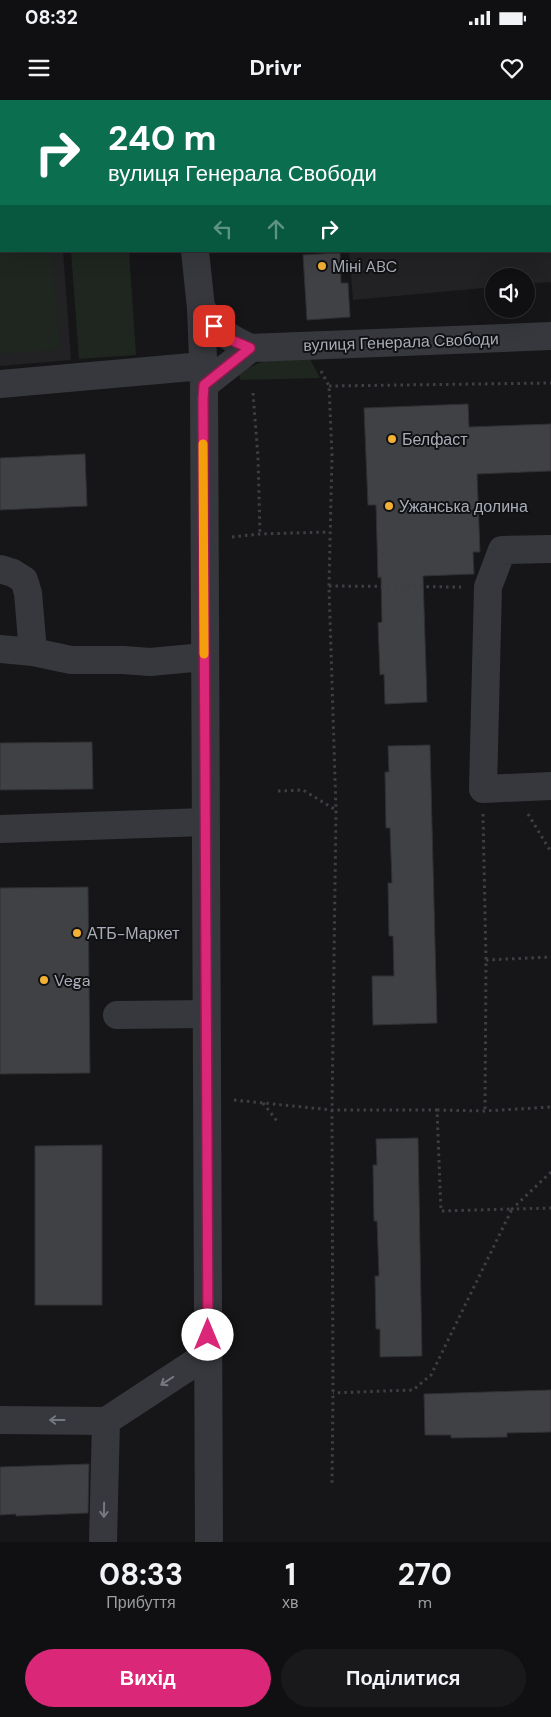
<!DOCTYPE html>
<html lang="uk">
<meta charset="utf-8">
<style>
:root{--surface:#101012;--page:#19191b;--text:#f1f3f6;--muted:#9c9d9f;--line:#303032;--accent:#db2777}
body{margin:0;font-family:"DM Sans",sans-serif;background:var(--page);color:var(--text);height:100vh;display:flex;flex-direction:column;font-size:19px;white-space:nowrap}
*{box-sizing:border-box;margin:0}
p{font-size:16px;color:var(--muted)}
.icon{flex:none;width:28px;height:28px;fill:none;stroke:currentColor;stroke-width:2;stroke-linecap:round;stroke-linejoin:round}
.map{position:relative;height:1442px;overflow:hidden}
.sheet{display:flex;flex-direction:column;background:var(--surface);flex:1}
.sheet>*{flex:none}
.hud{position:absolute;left:0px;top:0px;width:551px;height:152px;box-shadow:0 5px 20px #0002,0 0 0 1px var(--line);background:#0b6e4f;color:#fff;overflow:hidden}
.buttons{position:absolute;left:485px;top:168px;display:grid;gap:10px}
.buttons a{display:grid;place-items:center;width:50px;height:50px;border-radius:50%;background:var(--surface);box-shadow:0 5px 20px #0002,0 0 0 1px var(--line);font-size:25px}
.pin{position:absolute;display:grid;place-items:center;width:42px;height:42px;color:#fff;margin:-21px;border-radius:10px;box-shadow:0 2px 8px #0006}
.me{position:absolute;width:55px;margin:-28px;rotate:0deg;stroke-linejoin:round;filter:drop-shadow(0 0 4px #0008)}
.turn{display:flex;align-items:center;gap:18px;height:105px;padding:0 25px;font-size:22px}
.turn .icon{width:65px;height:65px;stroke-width:2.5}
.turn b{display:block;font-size:35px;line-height:42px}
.lanes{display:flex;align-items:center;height:48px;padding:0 25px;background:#0003;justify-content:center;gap:25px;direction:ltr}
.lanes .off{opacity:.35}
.eta{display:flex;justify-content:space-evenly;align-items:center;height:85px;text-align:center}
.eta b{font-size:30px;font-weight:700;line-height:35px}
.action{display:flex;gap:10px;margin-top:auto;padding:10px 25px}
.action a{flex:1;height:58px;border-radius:30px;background:var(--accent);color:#fff;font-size:20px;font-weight:700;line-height:58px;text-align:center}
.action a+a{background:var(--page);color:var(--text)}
.status{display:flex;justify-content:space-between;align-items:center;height:35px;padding:0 25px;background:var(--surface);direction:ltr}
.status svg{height:14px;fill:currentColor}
header{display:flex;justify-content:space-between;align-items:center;height:65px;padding:0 25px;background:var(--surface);font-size:22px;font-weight:700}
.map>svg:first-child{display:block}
.built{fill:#222225}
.green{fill:#1e261f}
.building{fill:#404145;stroke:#303034}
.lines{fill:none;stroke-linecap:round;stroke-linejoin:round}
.path{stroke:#3d3f44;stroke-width:3;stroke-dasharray:2.5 4;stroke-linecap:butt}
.minor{stroke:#37383d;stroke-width:28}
.oneway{stroke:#757881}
.route-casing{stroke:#8e194d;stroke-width:12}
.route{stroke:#db2777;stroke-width:9}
.slow{stroke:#f59e0b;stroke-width:9}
.poi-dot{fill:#f2b134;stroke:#111113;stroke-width:2}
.labels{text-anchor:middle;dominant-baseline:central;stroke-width:4;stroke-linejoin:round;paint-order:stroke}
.poi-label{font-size:16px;fill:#a8adb8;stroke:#111113;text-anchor:start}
.street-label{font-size:16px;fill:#a8adb8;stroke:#111113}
</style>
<div class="status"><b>08:32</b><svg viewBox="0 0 49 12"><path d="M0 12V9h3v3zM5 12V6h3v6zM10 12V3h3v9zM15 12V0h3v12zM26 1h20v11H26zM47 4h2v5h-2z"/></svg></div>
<header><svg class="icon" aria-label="menu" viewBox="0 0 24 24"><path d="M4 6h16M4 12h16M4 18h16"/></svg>Drivr<svg class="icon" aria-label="heart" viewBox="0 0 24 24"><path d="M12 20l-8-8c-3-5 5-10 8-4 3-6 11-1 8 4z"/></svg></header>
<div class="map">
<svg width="551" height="1442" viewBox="0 0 551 1442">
<rect width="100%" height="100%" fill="#161618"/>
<g class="built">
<path d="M0 0H51V1H1V151H63L71 260 0 266Z"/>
<path d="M336 0H551V182L526 184V176H494V187L353 200 349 151H550V1Z"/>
</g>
<g class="green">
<path d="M0 143H1V151H52L60 249 0 254Z"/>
<path d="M71 151H129L136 255 79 259Z"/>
<path d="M307 253 320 278 240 280 239 272 275 256Z"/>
</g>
<g class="building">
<path d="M340 153 341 183H348L350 217 307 220 303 155Z"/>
<path d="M468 304 469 327 551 324V371L477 374 480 452H473L474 474 423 476 427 602 385 604 384 574 380 575 378 523 382 522 381 477 378 478 376 405H368L364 308Z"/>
<path d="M85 354 87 406 0 410V358Z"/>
<path d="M92 642 93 689 0 690V643Z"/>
<path d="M430 645 437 923 373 925 372 876H394L393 836H389L388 783H392L390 728H386L385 672H389L388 646Z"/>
<path d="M88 787 90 973 0 974V788Z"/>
<path d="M418 1038 422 1256 380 1257V1229H376L375 1176H379L377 1121H374L373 1065H377L376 1039Z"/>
<path d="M102 1045V1205H35V1046Z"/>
<path d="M551 1290V1332L507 1333V1337L451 1338V1335H425L424 1294Z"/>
<path d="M89 1364 88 1413 16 1416V1414L0 1415V1367Z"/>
</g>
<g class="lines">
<g class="path">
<path d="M0 131H1"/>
<path d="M321 271 329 286 332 355 329 486 336 710 332 1010 333 1293 332 1385"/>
<path d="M329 286 551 283"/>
<path d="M253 293 258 357 260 434"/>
<path d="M232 437 260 434 329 432"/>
<path d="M329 486 461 487"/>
<path d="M278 691 303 690 336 710"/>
<path d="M483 714 486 860 485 1011"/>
<path d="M528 714 551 752"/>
<path d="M486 860 551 857"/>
<path d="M234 1000 332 1010H437L441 1111 512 1109 431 1275 413 1290 333 1293"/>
<path d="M263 1003 277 1021"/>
<path d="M437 1010 485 1011 551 1007"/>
<path d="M551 1072 512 1109 551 1108"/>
</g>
<g class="minor">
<path d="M179 0V1"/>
<path d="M195 151 201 208 204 285 209 1442"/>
<path d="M201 208C217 229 227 238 251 248L551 236"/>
<path d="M0 284 203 266"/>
<path d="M204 285 251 248"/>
<path d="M551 449 502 450 488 487 483 689 551 686"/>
<path d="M0 469 13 473 24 480 28 493 33 552"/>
<path d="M0 549 33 552 71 560H123L150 562 204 557"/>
<path d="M0 729 205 722"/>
<path d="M117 915 206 914"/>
<path d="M0 1320 106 1321"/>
<path d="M103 1442 106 1321 208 1254"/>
</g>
</g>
<defs><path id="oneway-shaft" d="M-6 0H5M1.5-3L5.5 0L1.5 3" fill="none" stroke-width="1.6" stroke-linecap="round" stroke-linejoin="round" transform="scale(1.25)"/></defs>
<g class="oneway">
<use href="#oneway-shaft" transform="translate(167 1281) rotate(147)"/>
<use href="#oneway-shaft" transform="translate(57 1320) rotate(-180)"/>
<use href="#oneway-shaft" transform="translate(104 1410) rotate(91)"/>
</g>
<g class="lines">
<g class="route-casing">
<path id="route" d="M208 1235 203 299 204 285 250 248 231 240 214 226"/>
</g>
<use href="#route" class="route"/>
<path class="slow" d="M203 344 204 554"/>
</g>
<g class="poi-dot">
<circle cx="322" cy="166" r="5"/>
<circle cx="392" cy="339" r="5"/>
<circle cx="389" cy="406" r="5"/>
<circle cx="77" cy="833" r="5"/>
<circle cx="44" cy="880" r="5"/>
</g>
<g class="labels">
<g class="poi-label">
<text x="332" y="166">Міні ABC</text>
<text x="402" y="339">Белфаст</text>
<text x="399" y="406">Ужанська долина</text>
<text x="87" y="833">АТБ-Маркет</text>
<text x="54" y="880">Vega</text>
</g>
<g class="street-label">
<text transform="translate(401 242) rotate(-2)">вулиця Генерала Свободи</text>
</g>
</g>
</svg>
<div class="buttons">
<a><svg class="icon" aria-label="sound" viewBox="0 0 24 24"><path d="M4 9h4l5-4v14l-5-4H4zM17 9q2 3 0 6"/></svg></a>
</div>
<div class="pin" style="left:214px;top:226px;background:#d93025"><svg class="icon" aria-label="arrive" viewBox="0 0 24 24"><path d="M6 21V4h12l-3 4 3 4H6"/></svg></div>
<svg class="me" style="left:208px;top:1235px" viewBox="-20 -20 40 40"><circle r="19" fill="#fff"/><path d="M0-13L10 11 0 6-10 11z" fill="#db2777"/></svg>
<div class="hud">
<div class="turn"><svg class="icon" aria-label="right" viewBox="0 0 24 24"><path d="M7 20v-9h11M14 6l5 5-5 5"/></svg><div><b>240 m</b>вулиця Генерала Свободи</div></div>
<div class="lanes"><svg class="icon off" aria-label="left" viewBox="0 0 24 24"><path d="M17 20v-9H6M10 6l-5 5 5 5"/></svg><svg class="icon off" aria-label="ahead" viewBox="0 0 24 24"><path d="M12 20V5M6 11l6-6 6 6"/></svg><svg class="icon" aria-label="right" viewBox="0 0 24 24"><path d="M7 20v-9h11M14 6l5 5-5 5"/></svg></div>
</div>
</div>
<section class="sheet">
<div class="eta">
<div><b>08:33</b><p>Прибуття</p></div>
<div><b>1</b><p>хв</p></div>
<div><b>270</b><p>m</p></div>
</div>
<div class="action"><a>Вихід</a><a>Поділитися</a></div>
</section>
